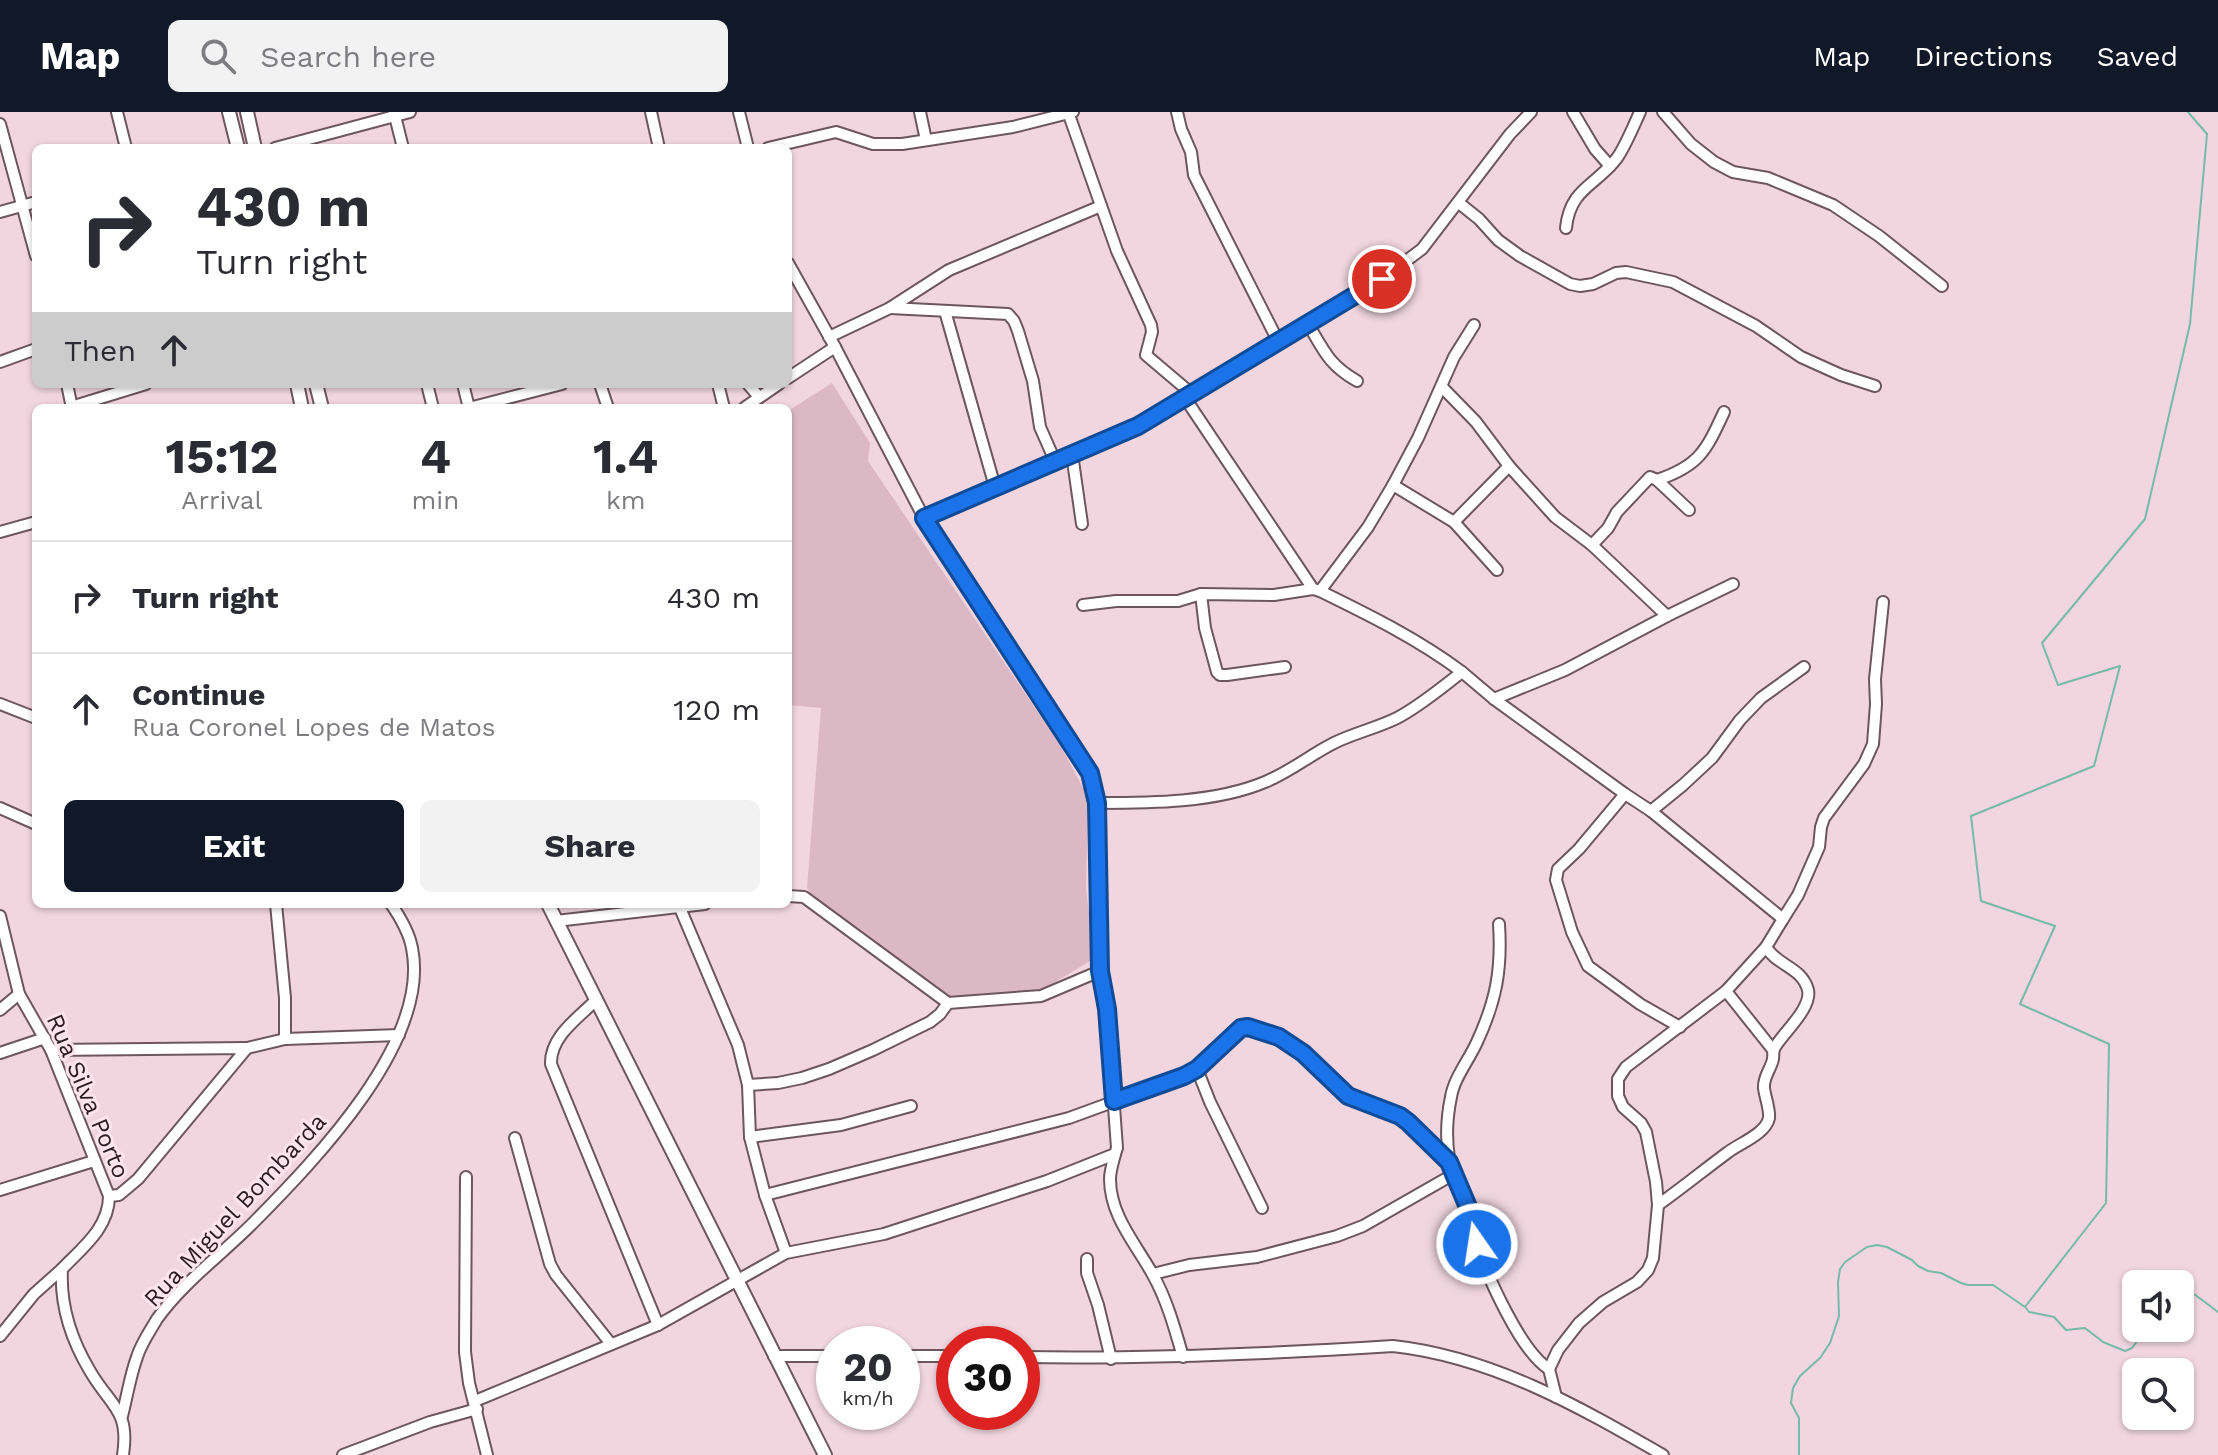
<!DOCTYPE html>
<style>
:root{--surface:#fff;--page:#f2f2f3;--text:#2b2b33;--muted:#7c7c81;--line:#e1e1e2;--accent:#111827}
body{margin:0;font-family:"Work Sans",sans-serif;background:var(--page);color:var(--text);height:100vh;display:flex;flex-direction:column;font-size:30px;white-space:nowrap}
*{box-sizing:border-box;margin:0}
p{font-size:26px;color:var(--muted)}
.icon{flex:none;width:44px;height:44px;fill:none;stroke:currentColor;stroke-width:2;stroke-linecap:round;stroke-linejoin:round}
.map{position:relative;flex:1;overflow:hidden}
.side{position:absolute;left:32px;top:292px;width:760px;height:504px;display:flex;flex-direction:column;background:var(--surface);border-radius:12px;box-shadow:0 2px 6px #0004}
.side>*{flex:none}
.top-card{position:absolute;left:32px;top:32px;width:760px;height:244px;border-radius:12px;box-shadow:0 2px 6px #0004;background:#fff;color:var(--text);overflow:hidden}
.fabs{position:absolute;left:2122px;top:1158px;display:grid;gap:16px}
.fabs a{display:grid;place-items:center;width:72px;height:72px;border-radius:12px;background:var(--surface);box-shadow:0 2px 6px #0004;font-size:40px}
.speed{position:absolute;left:816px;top:1214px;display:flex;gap:16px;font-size:40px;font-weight:700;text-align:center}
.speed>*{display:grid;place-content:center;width:104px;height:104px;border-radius:50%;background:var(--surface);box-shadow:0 2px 6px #0004;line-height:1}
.speed small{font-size:20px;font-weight:400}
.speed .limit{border:12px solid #d22;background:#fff;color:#111}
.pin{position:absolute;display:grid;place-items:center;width:68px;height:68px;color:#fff;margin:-34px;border:4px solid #fff;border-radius:50%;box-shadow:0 2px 8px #0007}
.me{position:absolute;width:88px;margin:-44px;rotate:347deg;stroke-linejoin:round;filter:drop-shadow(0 0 6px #0008)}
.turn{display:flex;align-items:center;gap:28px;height:168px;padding:0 32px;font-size:36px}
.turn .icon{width:104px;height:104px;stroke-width:2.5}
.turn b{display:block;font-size:56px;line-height:68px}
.then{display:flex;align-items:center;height:76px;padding:0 32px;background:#0003;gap:16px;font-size:30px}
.eta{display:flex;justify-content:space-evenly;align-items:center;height:136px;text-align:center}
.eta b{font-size:48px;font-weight:700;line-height:56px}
.action{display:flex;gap:16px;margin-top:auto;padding:16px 32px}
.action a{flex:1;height:92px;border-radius:12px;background:var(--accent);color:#fff;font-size:32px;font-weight:700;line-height:92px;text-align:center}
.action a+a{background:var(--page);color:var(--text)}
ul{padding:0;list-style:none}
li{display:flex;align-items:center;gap:24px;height:112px;padding:0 32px;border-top:2px solid var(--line)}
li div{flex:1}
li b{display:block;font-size:30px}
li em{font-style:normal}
header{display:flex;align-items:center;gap:48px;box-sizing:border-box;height:112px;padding:0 40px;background:var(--accent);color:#fff}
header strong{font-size:38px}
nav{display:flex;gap:44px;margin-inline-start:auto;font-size:28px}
.search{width:560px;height:72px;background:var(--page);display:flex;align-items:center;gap:20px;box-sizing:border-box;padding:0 28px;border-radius:12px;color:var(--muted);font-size:30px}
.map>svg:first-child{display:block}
.green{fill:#dcb8c5}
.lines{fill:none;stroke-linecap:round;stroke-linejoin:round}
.stream{stroke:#77baa8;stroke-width:2}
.minor-casing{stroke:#6d565e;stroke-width:14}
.major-casing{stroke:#6d565e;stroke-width:16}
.minor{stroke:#fff;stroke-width:10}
.major{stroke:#fff;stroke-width:12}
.route-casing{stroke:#114b97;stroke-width:20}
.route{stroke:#1a73e8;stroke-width:14}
.labels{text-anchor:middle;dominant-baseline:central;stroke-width:6;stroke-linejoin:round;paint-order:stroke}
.street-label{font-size:24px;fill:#291f23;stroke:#ffe3ed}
</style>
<header>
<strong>Map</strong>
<div class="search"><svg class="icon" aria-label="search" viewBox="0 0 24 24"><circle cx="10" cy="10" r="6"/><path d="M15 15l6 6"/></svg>Search here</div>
<nav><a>Map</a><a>Directions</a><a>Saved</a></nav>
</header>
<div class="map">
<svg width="2218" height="1343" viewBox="0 0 2218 1343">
<rect width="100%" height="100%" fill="#f1d6df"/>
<path class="green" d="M832 271 870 331 868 349 1060 633 1088 685 1086 777 1095 846 1039 880 947 885 814 787 807 776 821 596 788 593V299Z"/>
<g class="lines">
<g class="stream">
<path d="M2180 1176H2186L2218 1200"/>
<path d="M2026 1196 2029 1200 2054 1205 2066 1218 2085 1216 2103 1230 2125 1239 2132 1236 2147 1216"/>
<path d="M1799 1343V1306L1791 1291 1793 1276 1800 1264 1820 1246 1830 1231 1839 1204 1838 1170 1840 1157 1845 1150 1867 1135 1877 1133 1887 1135 1912 1148 1918 1154 1928 1159 1941 1161 1961 1171 1968 1173H1993L2025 1195 2106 1091 2109 932 2020 892 2055 814 1981 789 1971 704 2094 654 2120 554 2058 573 2042 531 2145 407 2190 212 2207 22 2188 0"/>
</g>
<g class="minor-casing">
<g id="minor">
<path d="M117 0 126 36"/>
<path d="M394 0 403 36"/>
<path d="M651 0 659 36"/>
<path d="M739 0 748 36"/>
<path d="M920 0 926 28"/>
<path d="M1068 0 1117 139 1151 213 1152 220 1146 243 1192 282"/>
<path d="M1177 0 1181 17 1191 40 1194 63 1278 229"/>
<path d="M1573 0 1595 37 1610 54"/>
<path d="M1663 0 1691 32 1714 50 1733 60 1768 66 1833 93 1879 124 1942 174"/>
<path d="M0 12 36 144"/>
<path d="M275 36 410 0"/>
<path d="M768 36 836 20 873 32H902L1013 15 1073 0"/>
<path d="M1459 91 1479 107 1498 128 1520 144 1570 172 1580 174 1593 172 1616 161 1626 160 1673 170 1756 214 1801 245 1841 263 1875 274"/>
<path d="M0 100 36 90"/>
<path d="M1566 116C1570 76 1596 74 1617 46 1625 35 1634 13 1640 0"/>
<path d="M890 196 1008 202 1014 209 1018 219 1033 269 1040 315 1055 349"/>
<path d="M945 199 995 375"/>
<path d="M1308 212C1324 239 1329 253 1357 269"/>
<path d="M829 225 890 196 949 158 1101 94"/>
<path d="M0 250 36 237"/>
<path d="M788 266 835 235"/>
<path d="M67 272 72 296"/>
<path d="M427 272 433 296"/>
<path d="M463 272 469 296"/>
<path d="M600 272 608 296"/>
<path d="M718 272 724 296"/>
<path d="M748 272 759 285"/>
<path d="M1442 275 1476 310 1509 354 1555 405 1592 433 1667 504"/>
<path d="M1185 286 1313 477"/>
<path d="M71 295 146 272"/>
<path d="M469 296 562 272"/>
<path d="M744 296 779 272"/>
<path d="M1072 342 1082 412"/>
<path d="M1657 368C1699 354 1706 339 1724 300"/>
<path d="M1393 373 1454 410 1497 458"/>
<path d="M924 406 1138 314 1382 167 1422 137 1510 22 1531 0"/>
<path d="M1454 410 1509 354"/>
<path d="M0 420 36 410"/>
<path d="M1592 433 1608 416 1617 400 1650 365 1657 368 1689 398"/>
<path d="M1320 479 1368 415 1393 373 1418 326 1454 245 1474 213"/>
<path d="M1201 482 1205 516 1217 560 1220 563H1227L1285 555"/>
<path d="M1083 493 1116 489H1178L1201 482 1274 483 1313 477 1320 479C1369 503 1418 527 1462 560"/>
<path d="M1494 587 1565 558 1667 504 1733 472"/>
<path d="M0 592 36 606"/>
<path d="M1625 682 1579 737 1558 757 1556 768 1572 820 1588 854 1640 892 1680 915"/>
<path d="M1097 691C1151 691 1215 691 1265 670 1290 660 1310 643 1334 631 1354 621 1377 616 1397 606 1420 594 1441 576 1462 560L1494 587 1625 682 1651 699 1783 807 1766 835 1726 879 1626 955 1618 967V984L1623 995 1641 1011 1646 1020 1656 1070 1658 1093 1653 1146 1648 1158 1637 1170 1603 1190 1579 1211 1558 1238 1549 1257 1556 1285"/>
<path d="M0 696 36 712"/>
<path d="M1651 699 1683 673 1712 646 1740 608 1761 586 1804 555"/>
<path d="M788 784 804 785 948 891 1041 884 1100 859"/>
<path d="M276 792 285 886V927"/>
<path d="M680 796 738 933 748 973 750 1025 765 1083 786 1141"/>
<path d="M0 804 19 882 51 938 109 1084C109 1116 82 1136 62 1157 60 1193 72 1229 90 1259 110 1294 130 1297 123 1343"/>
<path d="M1783 807 1798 783 1819 735 1821 715 1824 706 1864 652 1873 632 1876 592 1875 567 1883 490"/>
<path d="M556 809 705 792"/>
<path d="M1499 812C1502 858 1496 889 1477 930 1469 948 1454 966 1451 985 1447 1004 1446 1027 1449 1046 1451 1064 1464 1080 1469 1097 1472 1108 1473 1121 1477 1132 1487 1164 1521 1240 1549 1257"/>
<path d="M1726 879 1773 938"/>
<path d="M595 889C577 907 550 925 551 952L658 1213"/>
<path d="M0 898 19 882"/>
<path d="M247 936 285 927 399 923"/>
<path d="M51 938 247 936 138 1067 119 1083 109 1084"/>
<path d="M0 941 45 926"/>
<path d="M1197 957 1210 990 1262 1096"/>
<path d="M748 973 778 971 802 966 829 957 873 938 930 910 940 902 948 891"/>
<path d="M750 1025 841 1013 911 994"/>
<path d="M515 1026 550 1152 556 1163 611 1232"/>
<path d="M1115 1042C1113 1050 1110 1059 1110 1067 1110 1104 1136 1132 1153 1163 1167 1188 1175 1217 1183 1245"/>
<path d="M466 1065 465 1240 469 1271 487 1343"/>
<path d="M0 1078 94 1049"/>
<path d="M765 1083 1069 1006 1184 964 1197 957 1233 921 1241 916 1248 915 1279 925 1303 941 1348 984 1400 1004 1408 1010 1449 1050"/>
<path d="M1658 1093C1682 1076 1704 1058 1727 1041 1738 1032 1766 1022 1769 1006 1770 997 1765 985 1764 976 1763 965 1771 957 1773 947 1774 939 1772 942 1775 935 1784 920 1812 896 1808 878 1802 855 1777 854 1766 835"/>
<path d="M1087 1147V1161L1098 1193 1111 1247"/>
<path d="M1153 1162 1189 1153 1257 1145 1337 1124 1363 1114 1454 1062"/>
<path d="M0 1224 34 1182 62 1157"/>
<path d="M774 1244H834"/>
<path d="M902 1244H954"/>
<path d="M1022 1245C1146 1247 1269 1242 1393 1234 1492 1245 1578 1294 1663 1343"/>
<path d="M475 1289 658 1213 786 1141 884 1122 1047 1069 1115 1042 1117 1036 1107 897 1100 859 1097 691 1090 661 924 406 835 235 788 151"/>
<path d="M122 1304C127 1285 130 1264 137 1245 141 1232 150 1219 157 1207 183 1170 225 1140 256 1108 316 1047 431 929 412 836 409 820 400 805 391 792"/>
<path d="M343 1343 430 1310 477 1297"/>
</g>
</g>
<g class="major-casing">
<g id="major">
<path d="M229 0 238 36"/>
<path d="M247 0 255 36"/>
<path d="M297 272 302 296"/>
<path d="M316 272 322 296"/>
<path d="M548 792 825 1343"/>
</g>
</g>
<use href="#minor" class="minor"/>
<use href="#major" class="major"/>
</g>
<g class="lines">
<g class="route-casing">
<path id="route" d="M1382 167 1138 314 924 406 1090 661 1097 691 1100 859 1107 897 1114 989 1184 964 1197 957 1241 916 1248 915 1279 925 1303 941 1348 984 1400 1004 1408 1010 1449 1050 1468 1095 1477 1132"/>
</g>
<use href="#route" class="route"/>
</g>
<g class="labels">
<g class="street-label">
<text transform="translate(88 984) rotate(67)">Rua Silva Porto</text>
<text transform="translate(235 1098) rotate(-47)">Rua Miguel Bombarda</text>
</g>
</g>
</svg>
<div class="fabs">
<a><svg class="icon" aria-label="sound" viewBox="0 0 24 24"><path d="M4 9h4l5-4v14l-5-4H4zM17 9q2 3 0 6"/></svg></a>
<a><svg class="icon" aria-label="search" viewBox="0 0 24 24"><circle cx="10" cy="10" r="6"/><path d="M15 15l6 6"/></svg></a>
</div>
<div class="speed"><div>20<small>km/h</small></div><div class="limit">30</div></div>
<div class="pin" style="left:1382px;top:167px;background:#d93025"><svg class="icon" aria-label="arrive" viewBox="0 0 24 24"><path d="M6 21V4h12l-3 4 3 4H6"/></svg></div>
<svg class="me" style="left:1477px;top:1132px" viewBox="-20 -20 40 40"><circle r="17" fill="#1a73e8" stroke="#fff" stroke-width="3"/><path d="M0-11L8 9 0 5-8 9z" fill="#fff"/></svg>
<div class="top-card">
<div class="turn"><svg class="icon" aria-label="right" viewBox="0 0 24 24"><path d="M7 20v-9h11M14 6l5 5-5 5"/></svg><div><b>430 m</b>Turn right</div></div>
<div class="then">Then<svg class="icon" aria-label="ahead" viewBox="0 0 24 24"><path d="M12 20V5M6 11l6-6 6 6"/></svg></div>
</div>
<section class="side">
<div class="eta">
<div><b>15:12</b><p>Arrival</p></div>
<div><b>4</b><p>min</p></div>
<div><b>1.4</b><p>km</p></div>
</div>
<ul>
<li><svg class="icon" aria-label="right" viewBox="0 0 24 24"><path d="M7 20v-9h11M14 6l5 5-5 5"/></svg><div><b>Turn right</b></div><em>430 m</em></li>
<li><svg class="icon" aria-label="ahead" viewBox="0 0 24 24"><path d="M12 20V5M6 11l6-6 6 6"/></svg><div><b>Continue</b><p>Rua Coronel Lopes de Matos</p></div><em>120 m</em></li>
</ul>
<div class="action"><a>Exit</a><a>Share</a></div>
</section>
</div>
